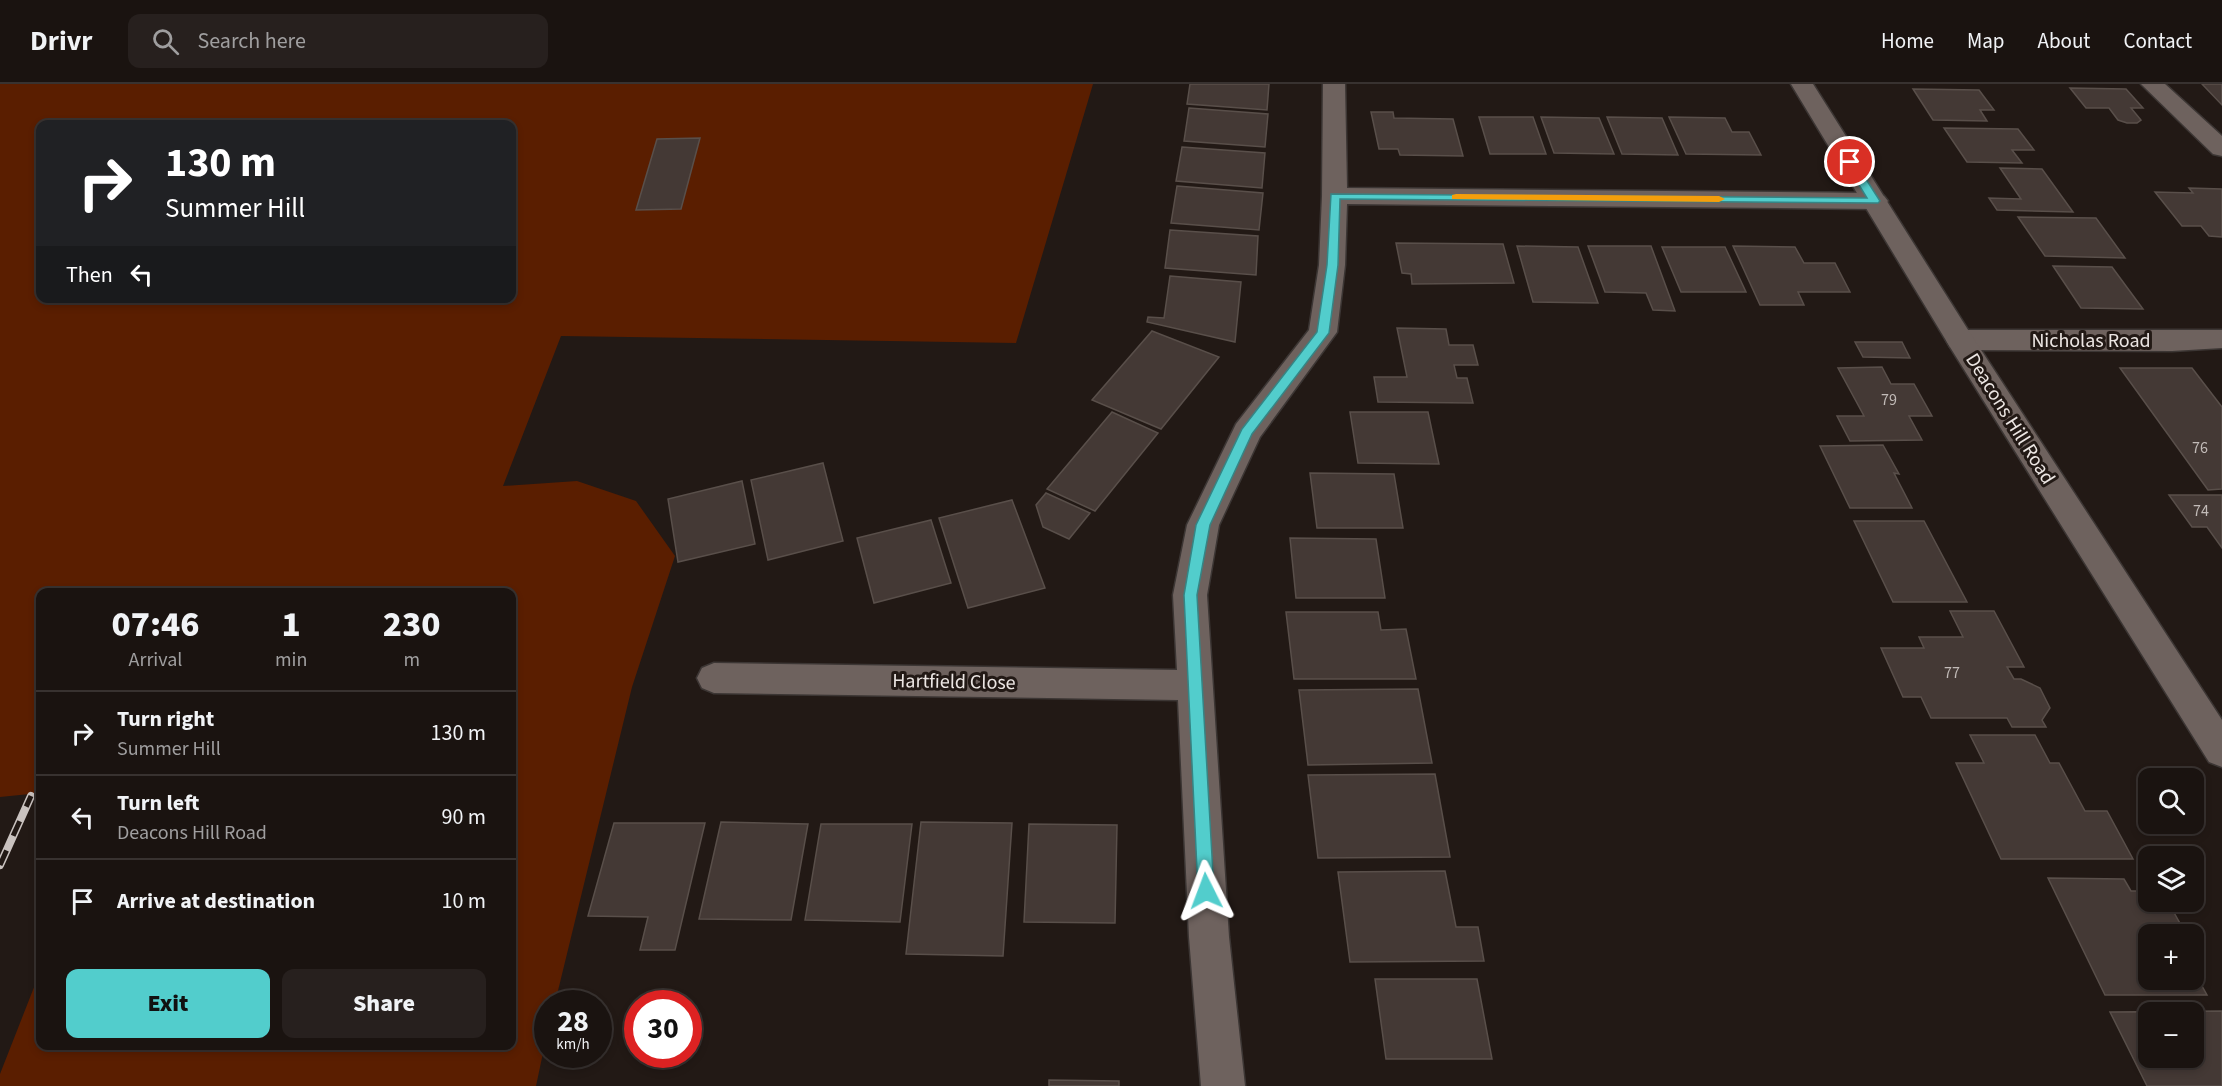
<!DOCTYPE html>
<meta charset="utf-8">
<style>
:root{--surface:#1a1310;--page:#27201e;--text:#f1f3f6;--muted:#9f9e9f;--line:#383230;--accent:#52cdcc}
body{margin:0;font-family:"Source Sans 3",sans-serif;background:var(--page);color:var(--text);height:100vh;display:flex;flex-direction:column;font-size:22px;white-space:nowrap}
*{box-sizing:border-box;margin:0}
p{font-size:20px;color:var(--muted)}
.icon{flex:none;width:33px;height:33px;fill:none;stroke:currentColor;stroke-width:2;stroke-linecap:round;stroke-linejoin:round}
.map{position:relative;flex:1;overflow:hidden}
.sheet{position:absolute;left:36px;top:504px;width:480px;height:462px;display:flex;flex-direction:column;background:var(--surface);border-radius:12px;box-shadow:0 3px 9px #0003,0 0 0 2px var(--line)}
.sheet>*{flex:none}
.hud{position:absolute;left:36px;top:36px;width:480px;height:183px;border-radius:12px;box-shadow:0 3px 9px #0003,0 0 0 2px var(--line);background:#202124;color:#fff;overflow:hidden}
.tools{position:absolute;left:2138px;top:684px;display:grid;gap:12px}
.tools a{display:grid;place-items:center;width:66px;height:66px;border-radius:12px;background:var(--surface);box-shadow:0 3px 9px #0003,0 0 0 2px var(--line);font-size:30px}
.speed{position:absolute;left:534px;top:906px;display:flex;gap:12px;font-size:30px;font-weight:700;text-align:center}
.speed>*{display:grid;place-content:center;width:78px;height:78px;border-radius:50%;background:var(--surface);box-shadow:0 3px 9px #0003,0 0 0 2px var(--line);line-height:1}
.speed small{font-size:15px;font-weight:400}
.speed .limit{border:9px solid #d22;background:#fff;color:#111}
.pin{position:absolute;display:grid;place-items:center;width:51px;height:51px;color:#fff;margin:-26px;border:3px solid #fff;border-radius:50%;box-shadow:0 2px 6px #0007}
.me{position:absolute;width:66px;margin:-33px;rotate:357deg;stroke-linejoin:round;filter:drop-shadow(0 0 4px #0008)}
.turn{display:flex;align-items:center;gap:21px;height:126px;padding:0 30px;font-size:27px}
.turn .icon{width:78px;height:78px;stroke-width:2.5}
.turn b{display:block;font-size:42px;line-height:51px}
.then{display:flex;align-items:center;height:57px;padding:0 30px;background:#0003;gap:12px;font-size:22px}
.eta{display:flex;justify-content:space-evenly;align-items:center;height:102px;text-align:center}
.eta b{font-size:36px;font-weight:800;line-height:42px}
.cta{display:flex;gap:12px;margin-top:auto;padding:12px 30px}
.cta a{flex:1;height:69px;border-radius:12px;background:var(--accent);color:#111;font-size:24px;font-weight:800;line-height:69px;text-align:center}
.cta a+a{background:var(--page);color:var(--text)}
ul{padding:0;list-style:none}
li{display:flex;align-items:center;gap:18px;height:84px;padding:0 30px;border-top:2px solid var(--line)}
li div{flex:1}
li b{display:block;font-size:22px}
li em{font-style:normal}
header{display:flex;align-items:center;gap:36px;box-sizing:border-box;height:84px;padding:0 30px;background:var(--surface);border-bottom:2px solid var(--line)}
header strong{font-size:28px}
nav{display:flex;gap:33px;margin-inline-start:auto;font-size:21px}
.search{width:420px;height:54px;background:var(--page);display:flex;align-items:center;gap:15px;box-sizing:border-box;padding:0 21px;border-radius:12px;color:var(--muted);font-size:22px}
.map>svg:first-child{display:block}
.green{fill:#5a1e00;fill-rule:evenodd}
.building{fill:#443935;stroke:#594f4a;stroke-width:1.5;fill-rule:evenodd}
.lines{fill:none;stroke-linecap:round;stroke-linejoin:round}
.street-casing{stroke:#3c3634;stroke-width:3}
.secondary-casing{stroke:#3c3634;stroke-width:3}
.street{fill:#6e625e;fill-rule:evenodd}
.secondary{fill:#6e625e;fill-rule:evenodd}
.rail-casing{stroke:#c9c2bf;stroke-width:8}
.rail{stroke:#221915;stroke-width:5;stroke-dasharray:16;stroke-linecap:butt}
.route{fill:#52cdcc;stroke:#358585;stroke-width:1.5}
.slow{fill:#f59e0b}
.labels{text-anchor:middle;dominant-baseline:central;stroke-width:6;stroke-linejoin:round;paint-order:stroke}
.number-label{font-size:16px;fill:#c2bbb8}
.street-label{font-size:20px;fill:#ece6e3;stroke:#221915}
</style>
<header>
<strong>Drivr</strong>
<div class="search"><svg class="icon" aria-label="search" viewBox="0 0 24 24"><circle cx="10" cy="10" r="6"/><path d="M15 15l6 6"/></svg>Search here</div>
<nav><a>Home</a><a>Map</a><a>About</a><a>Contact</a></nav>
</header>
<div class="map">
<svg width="2222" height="1002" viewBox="0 0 2222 1002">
<rect width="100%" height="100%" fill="#221915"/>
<path class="green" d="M0 0H1093L1016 259 561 252 503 402 577 397 636 417 675 472 632 603 555 919 548 920 547 950 536 1002H0V990L40 888V962H512V508H40V709L0 713ZM40 40H512V214H40Z"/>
<g class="building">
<path d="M1190 0H1269L1267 26 1187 20Z"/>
<path d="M2202 0H2222V21Z"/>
<path d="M2070 4 2126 5 2143 24H2131L2141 36 2137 39H2127L2118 36 2109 24H2086Z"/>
<path d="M1913 5 1979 6 1994 26H1980L1987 37 1933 36Z"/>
<path d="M1189 24 1268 30 1265 63 1184 57Z"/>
<path d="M1371 28H1393L1394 34 1453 35 1463 72 1400 71 1398 65H1379Z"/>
<path d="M1479 33H1533L1546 70H1490Z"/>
<path d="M1541 33 1599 34 1614 70 1554 69Z"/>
<path d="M1607 33 1662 34 1678 71 1622 70Z"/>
<path d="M1669 33 1725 34 1732 48H1749L1761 71 1686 70Z"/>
<path d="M1944 44 2018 45 2034 66H2012L2022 79 1967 78Z"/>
<path d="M700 54 681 125 636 126 657 55Z"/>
<path d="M1182 63 1265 69 1262 104 1176 97Z"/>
<path d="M2000 84 2042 85 2073 128 1997 126 1989 114 2021 115Z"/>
<path d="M1177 102 1263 109 1259 146 1171 139Z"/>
<path d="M2189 104 2222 105V153L2209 152 2201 142H2182L2155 108 2193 109Z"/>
<path d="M2018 133 2096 134 2125 174 2045 172Z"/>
<path d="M1170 146 1258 152 1256 191 1165 184Z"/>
<path d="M1396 159 1503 160 1514 199 1412 200 1411 190 1402 189Z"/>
<path d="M1517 162 1578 163 1598 219 1533 218Z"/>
<path d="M1588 162H1651L1675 227 1653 226 1646 209 1605 208Z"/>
<path d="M1733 162 1795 163 1804 179H1835L1850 208H1798L1804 221H1760Z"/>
<path d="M1662 163H1725L1746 208H1681Z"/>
<path d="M2053 182 2112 183 2143 225 2081 224Z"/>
<path d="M1170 192 1241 198 1235 258 1147 238 1148 233 1164 234Z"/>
<path d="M1397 244 1446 245 1449 261H1473L1478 281H1454L1457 294H1467L1473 319 1378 318 1374 293H1407Z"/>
<path d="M1152 247 1219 273 1161 345 1092 316Z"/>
<path d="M1855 258H1902L1910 274 1863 273Z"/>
<path d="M1882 283 1891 300H1914L1932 332H1909L1922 356 1850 357 1837 332H1864L1838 284Z"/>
<path d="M2120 284H2192L2222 323V405L2208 406Z"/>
<path d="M1112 328 1158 349 1095 427 1047 405Z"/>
<path d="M1350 328H1428L1439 380 1358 379Z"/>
<path d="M1883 361 1899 390 1894 389 1912 424H1850L1820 362Z"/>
<path d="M823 379 843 457 768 476 751 396Z"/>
<path d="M1310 389 1394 390 1403 444H1317Z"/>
<path d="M742 397 755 460 678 478 668 415Z"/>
<path d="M1046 409 1090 429 1069 455 1043 443 1036 421Z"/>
<path d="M2169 411H2222V464L2207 443H2192Z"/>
<path d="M1012 416 1045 504 968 524 939 434Z"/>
<path d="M931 436 951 499 874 519 857 454Z"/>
<path d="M1854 437H1924L1967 518H1893Z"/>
<path d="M1290 454 1376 455 1385 514H1296Z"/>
<path d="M1950 527H1994L2024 583H2007L2014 595H2021L2040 604 2050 624 2042 636 2046 643H2012L2007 634H1931L1921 613H1903L1881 564H1924L1919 553H1963Z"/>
<path d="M1286 528H1378L1381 546 1406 545 1416 595H1294Z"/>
<path d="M1418 605 1432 679 1308 681 1299 606Z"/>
<path d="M1970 651H2035L2050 679H2059L2085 727H2107L2133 775H2001L1956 679H1984Z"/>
<path d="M1435 690 1450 773 1318 774 1308 691Z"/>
<path d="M721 738 808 740 791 836 699 835Z"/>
<path d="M921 738 1012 739 1003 872 906 870Z"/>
<path d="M614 739H705L675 866H640L648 833 588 832Z"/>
<path d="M821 740H912L900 838 805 836Z"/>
<path d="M1029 740 1117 741 1115 839 1024 838Z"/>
<path d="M1445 787 1456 843H1478L1484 877 1350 878 1338 788Z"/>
<path d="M2048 794 2124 795 2131 807H2148V818H2168L2186 850H2148V896H2193V886L2207 911H2105Z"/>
<path d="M1375 895H1477L1492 975H1386Z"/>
<path d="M2222 927V1002H2147L2110 928ZM2148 928H2193V974H2148Z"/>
<path d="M1049 996 1119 997V1002H1049Z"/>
</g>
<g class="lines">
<g class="street-casing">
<g id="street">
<path d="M1323 0H1345L1347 104 1875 109 1884 112 1888 117 1884 122 1875 125 1347 120 1345 181 1337 248 1260 353 1219 441 1207 511 1229 853 1245 1002H1201L1189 853 1178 616 714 609 702 604 697 594 702 584 714 579 1177 586 1173 511 1187 441 1236 340 1309 246 1319 181 1322 112Z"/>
<path d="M2141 0H2165L2222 52V72L2213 70Z"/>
<path d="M1960 246H2222V264L2172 267 1960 266 1950 263 1946 256 1950 249Z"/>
</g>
</g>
<g class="secondary-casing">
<path id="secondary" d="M1791 0H1813L1970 249 2222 636V683L2209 678 1950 263Z"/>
</g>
<use href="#street" class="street"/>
<use href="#secondary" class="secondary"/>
<g class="rail-casing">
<path id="rail" d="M0 781 31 712"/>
</g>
<use href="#rail" class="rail"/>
</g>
<path class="route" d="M1850 75 1855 78 1880 117 1878 119 1340 115 1338 181 1329 249 1252 350 1210 441 1197 511 1214 807 1212 812 1206 815 1200 812 1198 807 1184 511 1196 441 1242 345 1317 248 1327 181 1331 110 1867 114 1845 78Z"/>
<path class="slow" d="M1456 110 1719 112 1725 115 1719 118 1452 115V111Z"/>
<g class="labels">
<g class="number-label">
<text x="1889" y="316">79</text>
<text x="2200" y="364">76</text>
<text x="2201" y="427">74</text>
<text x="1952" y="589">77</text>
</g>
<g class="street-label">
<text x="2091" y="257">Nicholas Road</text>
<text transform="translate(2010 335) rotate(58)">Deacons Hill Road</text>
<text transform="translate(954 598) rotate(1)">Hartfield Close</text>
</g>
</g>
</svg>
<div class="tools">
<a><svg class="icon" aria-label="search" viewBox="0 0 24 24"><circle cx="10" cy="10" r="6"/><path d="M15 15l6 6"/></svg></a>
<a><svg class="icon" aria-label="layers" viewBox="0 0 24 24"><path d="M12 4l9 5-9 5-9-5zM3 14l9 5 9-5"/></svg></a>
<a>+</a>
<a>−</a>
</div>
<div class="speed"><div>28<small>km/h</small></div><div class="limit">30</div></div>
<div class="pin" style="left:1850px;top:78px;background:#d93025"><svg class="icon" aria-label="arrive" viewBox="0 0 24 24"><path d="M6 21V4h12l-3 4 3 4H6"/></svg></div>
<svg class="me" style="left:1206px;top:807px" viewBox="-20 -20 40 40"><path d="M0-17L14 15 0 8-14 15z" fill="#52cdcc" stroke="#fff" stroke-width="4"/></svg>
<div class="hud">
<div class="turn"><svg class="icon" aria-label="right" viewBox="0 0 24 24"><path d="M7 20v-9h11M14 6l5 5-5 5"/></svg><div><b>130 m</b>Summer Hill</div></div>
<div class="then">Then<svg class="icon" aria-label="left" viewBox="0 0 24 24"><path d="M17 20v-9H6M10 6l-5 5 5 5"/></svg></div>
</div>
<section class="sheet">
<div class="eta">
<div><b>07:46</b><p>Arrival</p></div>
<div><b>1</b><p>min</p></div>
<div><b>230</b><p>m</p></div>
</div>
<ul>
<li><svg class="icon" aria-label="right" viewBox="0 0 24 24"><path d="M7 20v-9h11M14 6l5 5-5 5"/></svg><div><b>Turn right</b><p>Summer Hill</p></div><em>130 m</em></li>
<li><svg class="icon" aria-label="left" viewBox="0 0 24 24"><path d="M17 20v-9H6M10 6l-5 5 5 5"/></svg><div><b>Turn left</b><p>Deacons Hill Road</p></div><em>90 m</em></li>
<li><svg class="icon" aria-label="arrive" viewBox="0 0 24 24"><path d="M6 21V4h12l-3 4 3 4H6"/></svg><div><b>Arrive at destination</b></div><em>10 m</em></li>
</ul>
<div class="cta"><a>Exit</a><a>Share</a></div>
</section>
</div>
